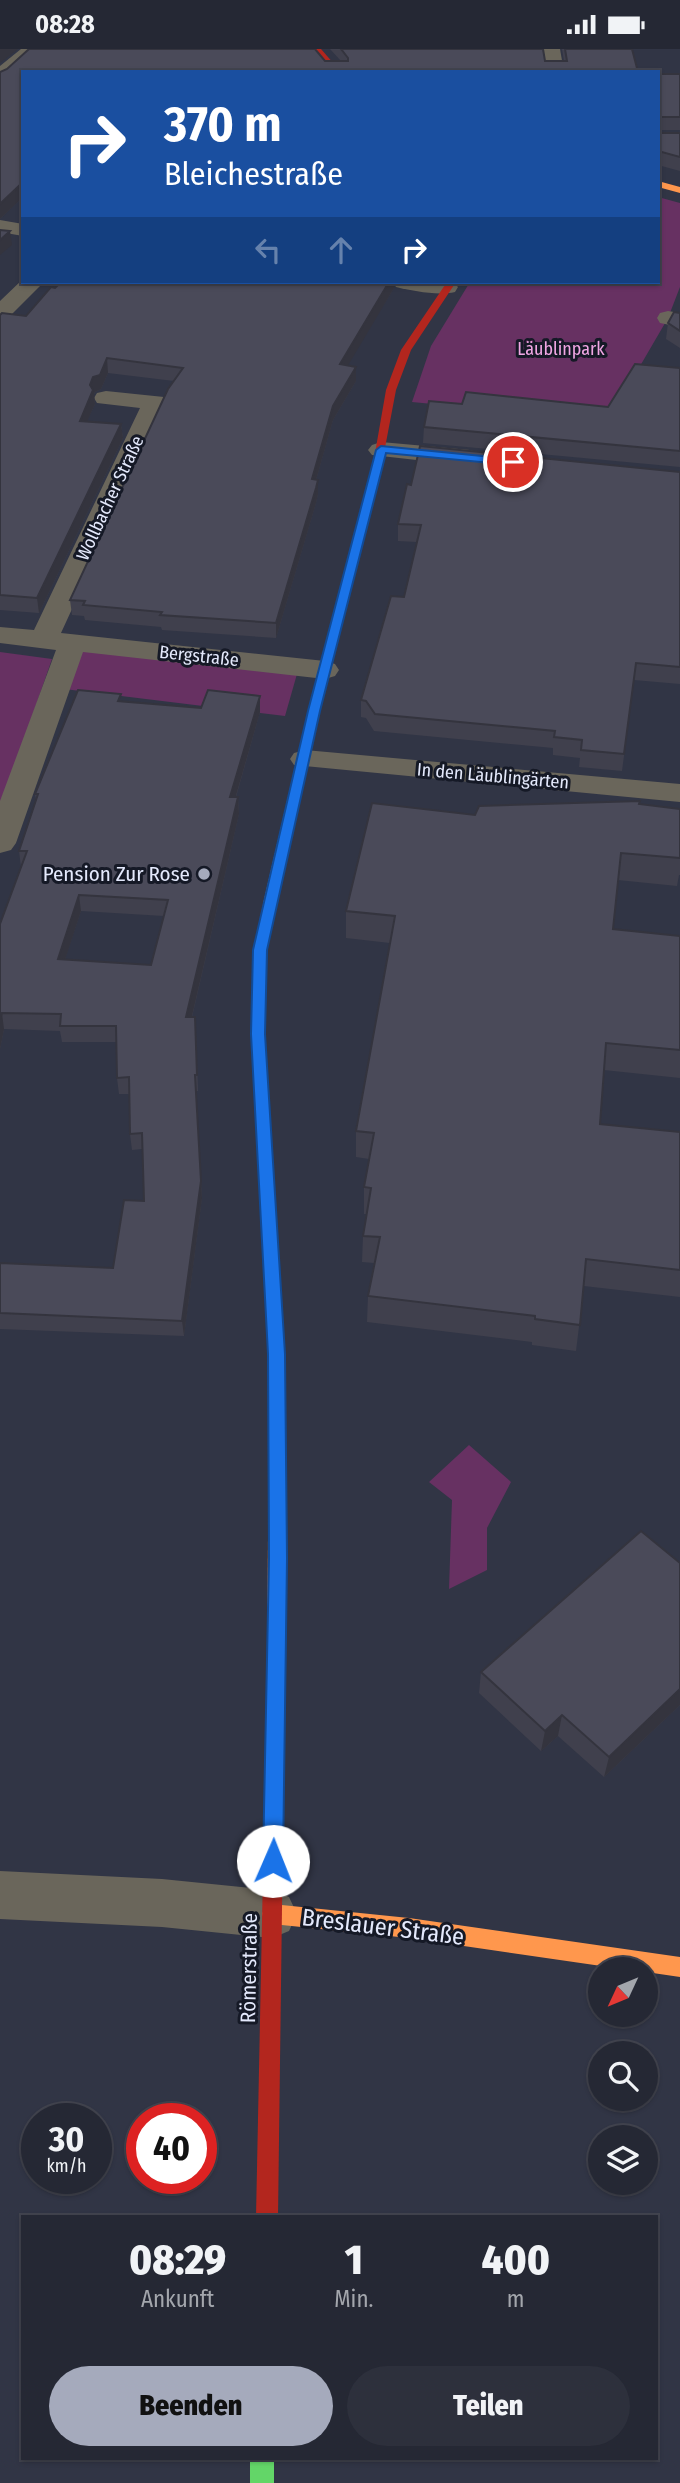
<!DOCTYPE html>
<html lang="de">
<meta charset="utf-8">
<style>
:root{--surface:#252834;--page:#2d303c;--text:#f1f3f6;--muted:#a3a6ac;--line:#42444f;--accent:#a5aabc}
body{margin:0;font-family:"Fira Sans Condensed",sans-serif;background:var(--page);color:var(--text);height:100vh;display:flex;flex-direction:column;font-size:26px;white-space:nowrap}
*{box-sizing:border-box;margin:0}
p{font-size:23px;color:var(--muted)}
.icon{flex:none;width:38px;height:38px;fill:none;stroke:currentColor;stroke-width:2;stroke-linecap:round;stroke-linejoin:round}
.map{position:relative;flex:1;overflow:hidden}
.side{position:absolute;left:21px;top:2166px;width:637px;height:245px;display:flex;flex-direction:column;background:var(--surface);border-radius:0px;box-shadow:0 2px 5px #0004,0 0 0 2px var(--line)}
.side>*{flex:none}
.top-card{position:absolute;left:21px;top:21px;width:639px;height:214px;border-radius:0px;box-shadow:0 2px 5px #0004,0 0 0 2px var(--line);background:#1a4fa0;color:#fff;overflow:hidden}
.needle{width:46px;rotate:226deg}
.buttons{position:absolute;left:588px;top:1908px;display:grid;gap:14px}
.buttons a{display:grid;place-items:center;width:70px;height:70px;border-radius:50%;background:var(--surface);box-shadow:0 2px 5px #0004,0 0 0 2px var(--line);font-size:35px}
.speed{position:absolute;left:21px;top:2054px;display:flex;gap:14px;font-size:35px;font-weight:700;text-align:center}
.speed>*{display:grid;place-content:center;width:91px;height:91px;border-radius:50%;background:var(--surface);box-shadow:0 2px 5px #0004,0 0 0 2px var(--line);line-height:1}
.speed small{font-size:18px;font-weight:400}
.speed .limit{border:10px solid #d22;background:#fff;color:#111}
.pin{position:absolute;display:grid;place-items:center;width:60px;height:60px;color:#fff;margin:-30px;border:4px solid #fff;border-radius:50%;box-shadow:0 2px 7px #0007}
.me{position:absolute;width:77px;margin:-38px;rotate:1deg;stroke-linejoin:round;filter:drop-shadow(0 0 5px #0008)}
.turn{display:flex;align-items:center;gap:24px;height:147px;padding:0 28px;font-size:32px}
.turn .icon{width:91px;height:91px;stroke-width:2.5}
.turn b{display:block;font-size:49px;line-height:60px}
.lanes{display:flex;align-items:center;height:66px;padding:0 28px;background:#0003;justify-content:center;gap:35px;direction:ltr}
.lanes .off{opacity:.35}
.eta{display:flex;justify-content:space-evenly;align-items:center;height:119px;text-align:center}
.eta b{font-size:42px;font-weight:800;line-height:49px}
.primary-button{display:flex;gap:14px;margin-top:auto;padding:14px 28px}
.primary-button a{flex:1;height:80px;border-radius:42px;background:var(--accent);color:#111;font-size:28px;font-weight:800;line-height:80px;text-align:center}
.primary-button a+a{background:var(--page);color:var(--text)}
.status{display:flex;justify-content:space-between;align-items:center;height:49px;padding:0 35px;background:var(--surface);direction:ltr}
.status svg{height:19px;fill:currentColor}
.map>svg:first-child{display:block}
.green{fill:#673162}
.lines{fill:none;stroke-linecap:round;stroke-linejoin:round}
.street{fill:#6a665b;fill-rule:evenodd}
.fast{fill:#63d668;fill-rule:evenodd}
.slow{fill:#ff974d;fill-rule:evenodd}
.jam{fill:#b3261e;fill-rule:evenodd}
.wall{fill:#40404d;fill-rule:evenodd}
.shaded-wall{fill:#34343e}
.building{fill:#4a4a59;stroke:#34343e;stroke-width:2;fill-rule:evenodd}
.route{fill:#1a73e8;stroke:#114b97;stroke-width:2}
.poi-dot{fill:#a5aabc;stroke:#151926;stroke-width:2.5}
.labels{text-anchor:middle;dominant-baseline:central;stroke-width:6;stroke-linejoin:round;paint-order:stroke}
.far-park-label{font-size:18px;fill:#f1a6e4;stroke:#151926}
.far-street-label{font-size:18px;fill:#e4e9fc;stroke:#151926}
.poi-label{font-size:21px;fill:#e4e9fc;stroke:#151926;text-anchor:end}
.street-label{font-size:21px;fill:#e4e9fc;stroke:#151926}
.near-street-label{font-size:24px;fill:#e4e9fc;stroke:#151926}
</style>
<div class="status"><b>08:28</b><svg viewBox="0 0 49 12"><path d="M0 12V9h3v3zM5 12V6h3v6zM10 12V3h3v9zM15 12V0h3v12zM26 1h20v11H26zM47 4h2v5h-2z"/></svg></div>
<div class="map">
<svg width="680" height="2434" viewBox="0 0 680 2434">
<rect width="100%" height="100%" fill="#313545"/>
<g class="green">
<path d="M658 148 680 154V238L668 269 608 372 412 353 431 297 470 233H658Z"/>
<path d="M73 593 299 618 285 667 56 639Z"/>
<path d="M0 603 52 610 0 760Z"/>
<path d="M469 1396 511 1433 487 1479V1521L449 1540 452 1451 429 1433Z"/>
</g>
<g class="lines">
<g class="street">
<path d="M21 0H41L7 31 0 33V17Z"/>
<path d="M542 0H560L564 23H546Z"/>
<path d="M0 171 23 175V187L0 183Z"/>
<path d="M23 230V233H44L8 269 0 271V252Z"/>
<path d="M393 233H453L458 238 455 243C438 247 413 242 396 238Z"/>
<path d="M668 262 680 264V278L660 274 657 269 660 264Z"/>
<path d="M106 342 164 348 167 353 61 584 325 612 335 615 339 621 335 627 325 630 83 603 16 794 11 801 0 804V752L56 601 0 594V578L34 581 140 359 97 354 94 349 97 344Z"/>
<path d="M381 393 470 401 479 404 483 409 479 414 470 417 372 406 368 401 372 396Z"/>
<path d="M305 701 680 735V753L294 716 290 710 294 704Z"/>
<path d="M0 1822 162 1830 272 1841 289 1848 297 1865 289 1882 272 1889 162 1878 0 1870Z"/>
</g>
<rect class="fast" x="250" y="2410" width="24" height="24"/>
<g class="slow">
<path d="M658 132 680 138V144L658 138Z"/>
<path d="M375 422 380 425 320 662 277 855 270 859 263 855 308 662 370 425Z"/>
<path d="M277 1344 283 1346 285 1351V1627L283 1633 276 1635 269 1633 267 1627 269 1351 271 1346Z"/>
<path d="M272 1855 409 1869 680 1908V1928L646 1923V1920H622L409 1889 272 1875 265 1872 262 1865 265 1858Z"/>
</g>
<g class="jam">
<path d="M313 0H321L341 23H333Z"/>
<path d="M447 233H456L411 301 396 341 380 425 371 427 386 341 401 301Z"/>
<path d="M270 851 277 855 267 901 265 985 285 1305V1351L283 1356 277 1358 271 1356 269 1351V1305L251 985 253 901 263 855Z"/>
<path d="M276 1619 283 1621 285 1627 278 2168H256L267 1627 269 1621Z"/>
</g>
</g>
<g class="wall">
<path d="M330 0H543L545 12H564L562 0H632L638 23H23V148L0 170V23L341 12Z"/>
<rect x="658" y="25" width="22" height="56"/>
<path d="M658 84H680V122L658 116Z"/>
<path d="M61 233H394V239L347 316 356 332 333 371 316 431H318V445L316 454 276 589 162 581 161 578 85 571 84 567 72 566 70 551 174 332 108 324 101 340 95 343 94 345 95 355 87 372 121 375 123 389 39 564 0 561V266L26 267Z"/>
<path d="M680 264V299L666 290 668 274Z"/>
<path d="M680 319V418L423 394 424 378 462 355 608 358Z"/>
<path d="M680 423V635L634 631 622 722 579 718 580 709 553 706V699L374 682 366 669 361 668V651L404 548 417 493 398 492V475L411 436Z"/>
<path d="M260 647V663L236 748H238L239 765 192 968H195L196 984 198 1042H196L202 1149 184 1287 0 1280V1214L113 1219 144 1152 142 1100 132 1101 130 1085 129 1045H119L117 1029 116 993H62L60 982 4 980 0 1000V875L21 818 19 802 36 751 35 745 121 652 201 659ZM81 862 164 867 151 916 65 910Z"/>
<path d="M639 755 680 760V826H679L677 837 618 831 613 880 680 887V1029L604 1021 600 1075 680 1083V1248L584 1237 576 1302 532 1296V1293L367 1273 368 1247 374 1214 362 1213 363 1187 366 1165H364V1138L369 1110 356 1108V1082L390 894 346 889V862L475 766Z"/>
<path d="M680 1514V1656L604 1728 558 1687 541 1702 479 1644 481 1623Z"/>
</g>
<g class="shaded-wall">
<path d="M0 0H18L0 14Z"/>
<path d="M23 133V148L0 170V155Z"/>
<path d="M10 182 12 196 0 206V191Z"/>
<path d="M389 233H394V239L340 330V315Z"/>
<path d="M107 309 108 324 101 340 95 343 94 345 95 355 81 386 80 372 90 336 93 328Z"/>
<path d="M356 318V332L333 371 312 445V430L333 357Z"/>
<path d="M121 375 123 389 39 564 37 549Z"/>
<path d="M318 431V445L316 454 276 589V574Z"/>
<path d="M260 647V663L231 764 230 748Z"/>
<path d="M238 748 239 765 188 984 186 968Z"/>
<path d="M79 846 81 862 60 926 58 910Z"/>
<path d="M2 964 4 980 0 1000V970Z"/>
<path d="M195 1026 202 1149 184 1287 182 1272Z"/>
<path d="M680 1640V1656L604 1728 609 1708Z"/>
<path d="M562 1666 558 1687 541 1702 545 1682Z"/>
</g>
<g class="building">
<path d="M29 0H315L325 12H348V9L341 0H543L545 12H567L565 0H632L638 23H23V133L0 155V23L7 20Z"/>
<rect x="658" y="25" width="22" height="43"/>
<path d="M658 84H680V108L658 102Z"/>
<path d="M0 181 10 182 0 191Z"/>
<path d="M61 233H389L340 315 356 318 333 357 312 430 318 431 316 439 276 574 160 566 162 563 83 556 85 552 70 551 168 340 183 319 107 309 100 326 93 328 90 336 93 341 80 372 121 375 37 549 0 546V266L2 264 26 267 51 238 55 239Z"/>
<path d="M674 263 680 264V282L668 274Z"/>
<path d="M635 315 680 319V402L424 378 429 352 462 355 466 343 608 358Z"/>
<path d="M420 397 680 423V618L636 614 624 705 581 701 582 691 554 688 555 682 375 665 366 652 361 651 391 547 404 548 421 476 398 475 407 435 411 436Z"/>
<path d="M78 641 121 645 118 652 201 659 208 641 260 647 230 748H238L186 968H195L197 1026H195L201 1132 182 1272 0 1264V1214L113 1219 124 1151 144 1152 142 1084 130 1085 129 1028 117 1029 116 977H60L61 965 2 964 0 970V875L27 802H19L38 745H35ZM79 846 168 851 151 916 58 910Z"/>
<path d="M640 752 639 755 680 760V809L621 804 613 880 680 887V1001L606 994 600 1075 680 1083V1221L586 1210 580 1276 535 1270V1267L368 1247 380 1188 363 1187 371 1139 364 1138 374 1084 356 1082 395 867 346 862 372 754 475 766 479 757Z"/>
<path d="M641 1482 680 1514V1640L609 1708 562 1666 545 1682 481 1623Z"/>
</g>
<path class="route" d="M381 397 513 410 518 413 513 416 386 404 320 662 267 901 265 985 285 1305 287 1509 283 1812 280 1818 273 1821 266 1818 263 1812 269 1509 268 1305 251 985 253 901 308 662 376 401Z"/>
<circle class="poi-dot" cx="204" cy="825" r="7"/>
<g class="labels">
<g class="far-park-label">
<text x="561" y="300">Läublinpark</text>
</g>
<g class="far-street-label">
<text transform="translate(110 449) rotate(-65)">Wollbacher Straße</text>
<text transform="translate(199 607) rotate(6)">Bergstraße</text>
<text transform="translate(493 727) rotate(5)">In den Läublingärten</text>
</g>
<g class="poi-label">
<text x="190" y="825">Pension Zur Rose</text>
</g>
<g class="street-label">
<text transform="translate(249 1919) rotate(-89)">Römerstraße</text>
</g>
<g class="near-street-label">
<text transform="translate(383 1878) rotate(7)">Breslauer Straße</text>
</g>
</g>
</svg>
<div class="buttons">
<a><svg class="needle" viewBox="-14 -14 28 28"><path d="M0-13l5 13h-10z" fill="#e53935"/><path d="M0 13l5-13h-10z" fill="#a3a6ac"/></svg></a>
<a><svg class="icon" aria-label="search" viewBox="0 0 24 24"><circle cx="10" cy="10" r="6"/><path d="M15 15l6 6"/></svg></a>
<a><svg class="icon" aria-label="layers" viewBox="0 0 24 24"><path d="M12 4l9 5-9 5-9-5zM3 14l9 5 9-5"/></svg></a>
</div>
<div class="speed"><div>30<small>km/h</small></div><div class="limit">40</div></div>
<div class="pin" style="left:513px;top:413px;background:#d93025"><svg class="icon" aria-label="arrive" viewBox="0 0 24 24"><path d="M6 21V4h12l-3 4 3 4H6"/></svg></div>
<svg class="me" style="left:273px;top:1812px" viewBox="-20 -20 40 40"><circle r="19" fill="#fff"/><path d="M0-13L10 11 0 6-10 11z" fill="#1a73e8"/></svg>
<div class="top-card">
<div class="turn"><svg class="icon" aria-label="right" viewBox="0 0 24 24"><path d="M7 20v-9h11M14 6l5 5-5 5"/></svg><div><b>370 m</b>Bleichestraße</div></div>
<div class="lanes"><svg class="icon off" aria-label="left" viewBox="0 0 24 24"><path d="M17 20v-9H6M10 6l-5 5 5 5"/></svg><svg class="icon off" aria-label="ahead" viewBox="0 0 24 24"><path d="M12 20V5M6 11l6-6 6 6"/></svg><svg class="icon" aria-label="right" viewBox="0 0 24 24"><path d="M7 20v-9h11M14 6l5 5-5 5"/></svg></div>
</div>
<section class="side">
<div class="eta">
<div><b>08:29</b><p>Ankunft</p></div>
<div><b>1</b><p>Min.</p></div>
<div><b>400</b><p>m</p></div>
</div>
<div class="primary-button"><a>Beenden</a><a>Teilen</a></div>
</section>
</div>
